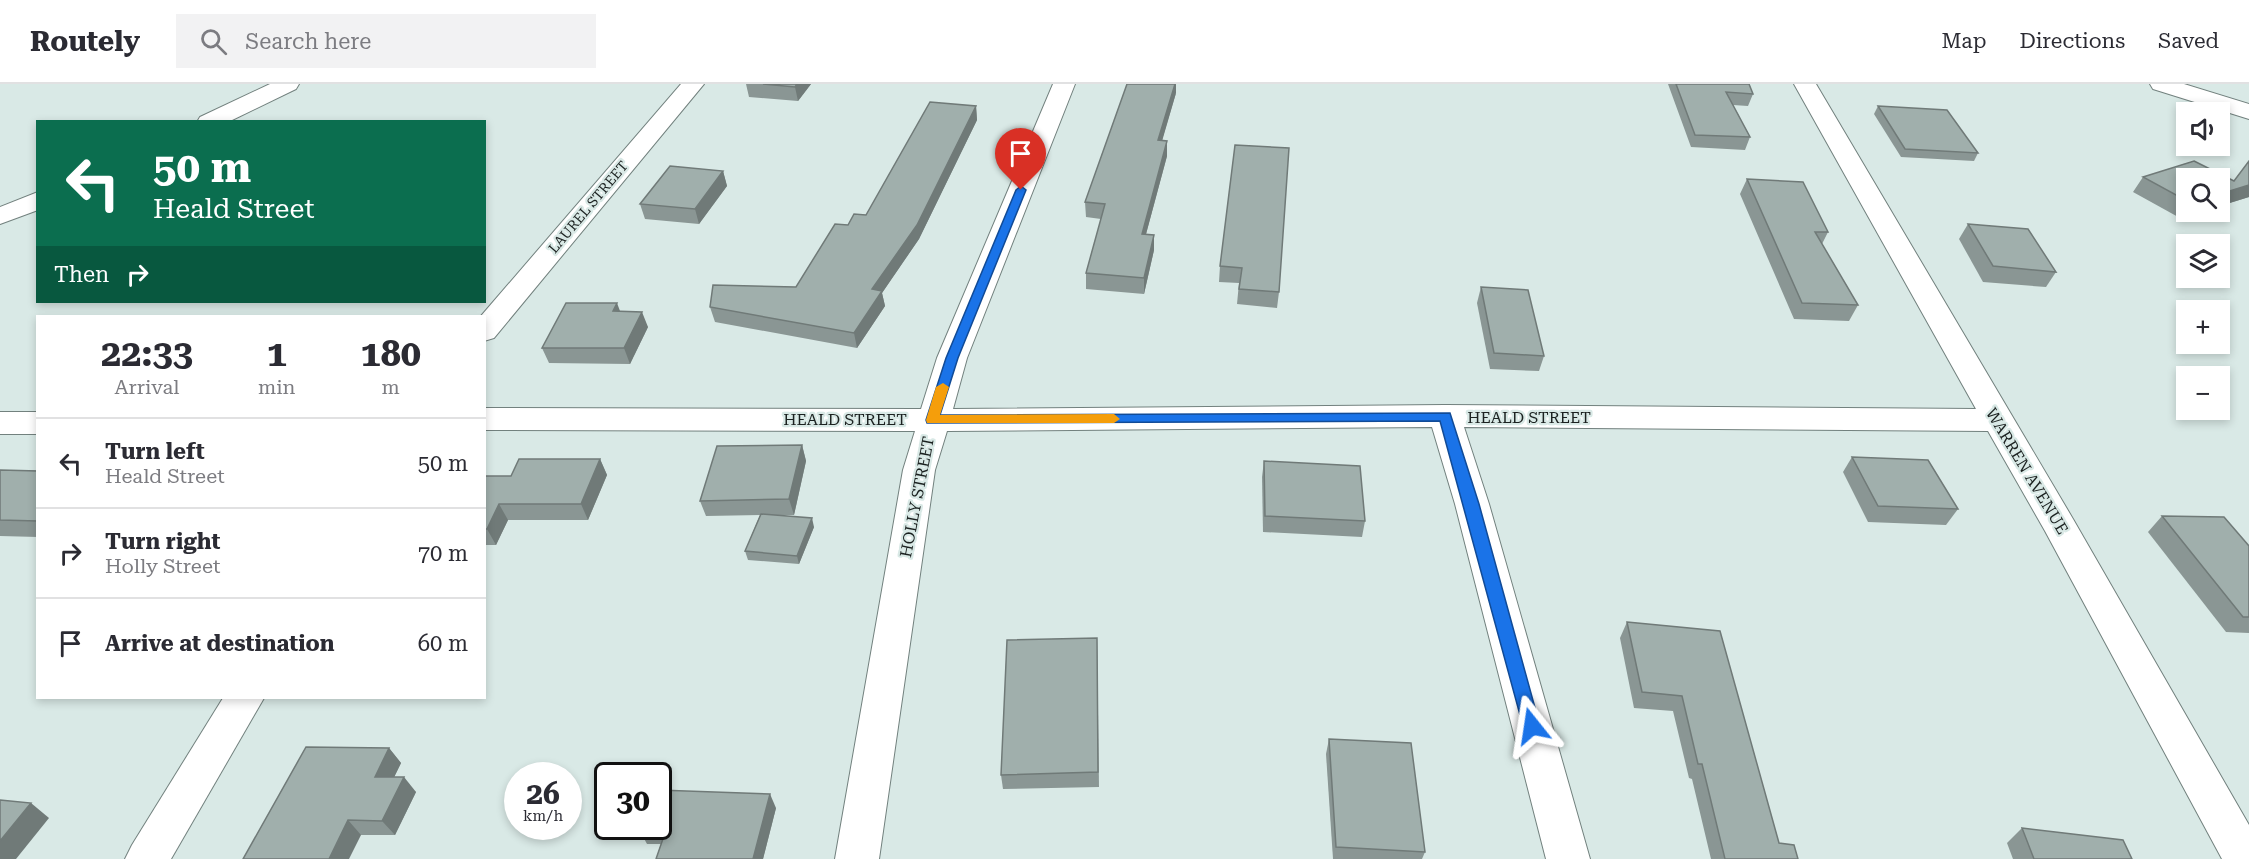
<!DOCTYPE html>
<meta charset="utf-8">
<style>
:root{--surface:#fff;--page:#f2f2f3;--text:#2b2b33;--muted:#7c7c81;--line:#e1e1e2}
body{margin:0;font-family:"Roboto Serif",serif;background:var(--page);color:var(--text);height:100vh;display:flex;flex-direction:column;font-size:22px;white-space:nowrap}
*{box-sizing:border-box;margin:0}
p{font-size:20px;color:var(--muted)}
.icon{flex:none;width:33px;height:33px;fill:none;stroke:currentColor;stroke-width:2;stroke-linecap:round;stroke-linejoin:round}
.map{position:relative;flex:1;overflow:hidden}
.drawer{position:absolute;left:36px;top:231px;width:450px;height:384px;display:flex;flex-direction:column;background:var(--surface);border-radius:0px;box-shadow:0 3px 9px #0003}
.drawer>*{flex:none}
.banner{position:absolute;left:36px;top:36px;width:450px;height:183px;border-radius:0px;box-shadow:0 3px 9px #0003;background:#0b6e4f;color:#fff;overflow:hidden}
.controls{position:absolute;left:2176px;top:18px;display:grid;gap:12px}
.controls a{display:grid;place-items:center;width:54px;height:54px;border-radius:0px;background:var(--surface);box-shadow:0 3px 9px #0003;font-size:30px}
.speed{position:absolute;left:504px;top:678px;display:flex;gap:12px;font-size:30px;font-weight:700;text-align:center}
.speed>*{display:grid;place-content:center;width:78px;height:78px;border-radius:50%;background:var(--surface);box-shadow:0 3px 9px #0003;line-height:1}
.speed small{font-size:15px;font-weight:400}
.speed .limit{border:3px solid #111;border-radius:9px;background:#fff;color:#111}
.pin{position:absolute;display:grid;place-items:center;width:51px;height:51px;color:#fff;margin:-62px -26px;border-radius:50% 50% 50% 0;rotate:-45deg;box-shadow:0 0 6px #0007}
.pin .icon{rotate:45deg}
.me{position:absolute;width:66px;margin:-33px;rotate:345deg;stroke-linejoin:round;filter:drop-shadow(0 0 4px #0008)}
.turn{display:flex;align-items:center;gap:21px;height:126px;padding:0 18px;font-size:27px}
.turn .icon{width:78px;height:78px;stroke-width:2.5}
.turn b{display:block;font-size:42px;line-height:51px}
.then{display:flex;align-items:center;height:57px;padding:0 18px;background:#0003;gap:12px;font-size:22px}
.eta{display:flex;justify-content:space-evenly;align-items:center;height:102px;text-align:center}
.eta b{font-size:36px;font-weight:700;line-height:42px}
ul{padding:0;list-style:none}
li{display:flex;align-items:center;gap:18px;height:90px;padding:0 18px;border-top:2px solid var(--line)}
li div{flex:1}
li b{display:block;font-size:22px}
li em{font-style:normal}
header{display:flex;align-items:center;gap:36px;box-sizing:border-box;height:84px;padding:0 30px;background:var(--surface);border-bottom:2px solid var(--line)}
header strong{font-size:28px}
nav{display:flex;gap:33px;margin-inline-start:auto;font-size:21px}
.search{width:420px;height:54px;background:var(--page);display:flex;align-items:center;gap:15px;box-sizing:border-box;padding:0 21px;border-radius:0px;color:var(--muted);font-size:22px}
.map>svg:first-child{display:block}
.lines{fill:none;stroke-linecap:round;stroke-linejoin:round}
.minor-casing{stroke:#72817e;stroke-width:2}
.tertiary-casing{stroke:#72817e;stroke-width:2}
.minor{fill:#fff;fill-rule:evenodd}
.tertiary{fill:#fff;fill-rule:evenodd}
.wall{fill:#8a9694}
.shaded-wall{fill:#707a78}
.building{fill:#a0afac;stroke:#707a78;stroke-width:1.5}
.route{fill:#1a73e8;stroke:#114b97;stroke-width:1.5}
.slow{fill:#f59e0b}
.labels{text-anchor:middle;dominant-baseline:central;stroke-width:4.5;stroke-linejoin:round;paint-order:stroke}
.far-street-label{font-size:14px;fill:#1b2120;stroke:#d9e9e6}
.street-label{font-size:16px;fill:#1b2120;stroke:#d9e9e6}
</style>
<header>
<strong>Routely</strong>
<div class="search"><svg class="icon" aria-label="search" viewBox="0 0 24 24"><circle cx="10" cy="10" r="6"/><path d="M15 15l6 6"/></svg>Search here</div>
<nav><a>Map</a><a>Directions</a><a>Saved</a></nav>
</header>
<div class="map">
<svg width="2249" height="775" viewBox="0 0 2249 775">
<rect width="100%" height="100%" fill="#d9e9e6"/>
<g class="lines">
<g class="minor-casing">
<g id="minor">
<path d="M681 0H704L494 254 484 257V232H481Z"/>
<path d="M1053 0H1075L967 274 953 325 1445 321 1976 325 1794 0H1816L2073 435 2249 741V775H2222L2045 447 1988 347 1464 343 1489 420 1590 775H1546L1455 420 1432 343 947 347 935 386 879 775H835L903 386 915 347 484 346V324L921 325 937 274Z"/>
<path d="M2150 0H2184L2249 20V35L2153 5Z"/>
<rect x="0" y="328" width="38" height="22"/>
<path d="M223 614H264L171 775H125L132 761Z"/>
</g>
</g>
<g class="tertiary-casing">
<g id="tertiary">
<path d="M270 0H299L296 5 228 38H197L200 33Z"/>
<path d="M38 108V126L0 140V123Z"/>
</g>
</g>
<use href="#minor" class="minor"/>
<use href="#tertiary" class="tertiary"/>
</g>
<g class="wall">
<path d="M746 0H811L798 17 749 13Z"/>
<path d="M1668 0H1749L1753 10 1748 22 1733 21 1750 53 1745 66 1691 63Z"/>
<path d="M1176 9 1162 56 1167 72 1146 150 1154 166 1144 210 1086 205V189L1101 135 1086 133 1085 118Z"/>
<path d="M976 22 977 36 919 155 882 209 885 222 857 264 715 238 710 223 796 203 848 141 866 131Z"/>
<path d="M1878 22 1978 69 1974 77 1901 73 1874 30Z"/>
<path d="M1235 61 1279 208 1277 224 1237 220 1239 199 1219 198 1220 182Z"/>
<path d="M2194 77 2234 97 2249 77V113L2220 122V94H2187V128H2202L2180 134 2133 108 2143 93Z"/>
<path d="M723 87 727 102 699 140 645 135 640 120Z"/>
<path d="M1747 95 1828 148 1822 160 1858 221 1849 237 1794 235 1740 110Z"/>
<path d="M1968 140 2056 188 2046 203 1983 198 1959 155Z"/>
<path d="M1481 203 1544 272 1539 287 1490 285 1477 219Z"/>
<path d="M620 228 648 243 630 280 549 279 542 264Z"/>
<path d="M802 361 806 377 794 431H775L814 443 799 480 748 476 745 467 760 431 706 432 700 417Z"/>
<path d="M1852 373 1958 425 1946 441 1868 438 1843 388Z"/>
<path d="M600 375 607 391 588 436H508L496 461H484V392H511Z"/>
<path d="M1264 377 1365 437 1362 453 1263 448 1262 393Z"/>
<path d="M0 386 38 387V453L0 452Z"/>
<path d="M2162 432 2249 462V549L2226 548 2148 448Z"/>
<path d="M1627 538 1720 547 1779 759 1798 775H1711L1692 695 1689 694 1673 627 1634 624 1620 554Z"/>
<path d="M1097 554 1099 703 1003 705 1001 691Z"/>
<path d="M1329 655 1425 768 1422 775H1333L1326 670Z"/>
<path d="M389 664 401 679 394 693 416 708 395 751H361L243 775Z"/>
<path d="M776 724 763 775H656L661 760H647L639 745Z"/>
<path d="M2022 744 2132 775H2013L2007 759Z"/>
</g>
<g class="shaded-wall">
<path d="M797 0H811L798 17 795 3Z"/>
<path d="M1175 0H1176V9L1158 71V56Z"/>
<path d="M976 22 977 36 919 155 882 209 885 222 857 264 854 249 872 205Z"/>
<path d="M1167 57V72L1142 165V150Z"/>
<path d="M723 87 727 102 699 140 695 125Z"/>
<path d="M2249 101V113L2220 122V110Z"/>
<path d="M2187 125V128H2202L2180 134Z"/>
<path d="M1154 151V166L1144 210V194Z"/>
<path d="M617 219 623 235 613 227Z"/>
<path d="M642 228 648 243 630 280 624 264Z"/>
<path d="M802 361 806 377 794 431 789 415Z"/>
<path d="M600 375 607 391 588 436 581 420Z"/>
<path d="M499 420 508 436 496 461 487 445Z"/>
<path d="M812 434 814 443 799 480 797 472Z"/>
<path d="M389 664 401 679 387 708 375 693Z"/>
<path d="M404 693 416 708 395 751 382 737Z"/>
<path d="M770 710 776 724 763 775H753Z"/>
<path d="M31 719 49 734 16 775H0V757Z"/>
<path d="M348 736 361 751 349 775H329Z"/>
</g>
<g class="building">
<path d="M763 0H797L795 3Z"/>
<path d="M1127 0H1175L1158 56 1167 57 1142 150 1154 151 1144 194 1086 189 1105 120 1085 118Z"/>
<path d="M1676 0H1749L1753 10 1726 8 1750 53 1695 51Z"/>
<path d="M930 18 976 22 917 141 872 205 882 207 854 249 710 223 713 201 796 203 835 140 848 141 854 130 866 131Z"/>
<path d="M1878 22 1947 26 1978 69 1905 65Z"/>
<path d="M1235 61 1289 64 1279 208 1239 205 1242 184 1220 182Z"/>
<path d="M2194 77 2234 97 2249 77V101L2220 110V94H2187V117L2143 93Z"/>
<path d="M670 82 723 87 695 125 640 120Z"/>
<path d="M1747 95 1803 98 1828 148H1815L1858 221 1802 219Z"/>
<path d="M1968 140 2028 145 2056 188 1993 182Z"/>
<path d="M1481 203 1528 206 1544 272 1494 269Z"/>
<path d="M566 219H617L613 227 642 228 624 264H542Z"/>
<path d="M802 361 789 415 700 417 717 362Z"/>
<path d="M1852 373 1928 376 1958 425 1878 422Z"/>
<path d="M519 375H600L581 420H499L487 445H484V392H511Z"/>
<path d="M1264 377 1360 382 1365 437 1265 432Z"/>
<path d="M0 386 38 387V437L0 436Z"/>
<path d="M761 430 812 434 797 472 745 467Z"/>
<path d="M2162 432 2224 433 2249 462V533H2243Z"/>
<path d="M1627 538 1720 547 1779 759 1794 761 1798 775H1725L1702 680H1698L1682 612 1642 608Z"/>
<path d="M1097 554 1098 688 1001 691 1007 556Z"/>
<path d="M1329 655 1411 659 1425 768 1336 763Z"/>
<path d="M306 663 389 664 375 693H404L382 737 348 736 329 775H243Z"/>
<path d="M658 706 770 710 753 775H656L666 746 639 745 640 742H658Z"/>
<path d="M0 716 31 719 0 757Z"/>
<path d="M2022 744 2123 756 2132 775H2034Z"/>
</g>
<path class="route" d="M1021 102 1026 106 958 274 940 331 1450 329 1479 420 1540 642 1537 647 1532 649 1526 647 1523 642 1440 337 927 339 926 336 946 274 1016 106Z"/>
<path class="slow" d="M943 299 949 303 940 331 1114 330 1120 335 1114 339H927L926 336 936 303Z"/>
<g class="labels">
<g class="far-street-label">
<text transform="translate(588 123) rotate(-50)">LAUREL STREET</text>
</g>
<g class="street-label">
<text x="1529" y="333">HEALD STREET</text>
<text x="845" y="335">HEALD STREET</text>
<text transform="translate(2027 387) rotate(59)">WARREN AVENUE</text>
<text transform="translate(917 413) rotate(-79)">HOLLY STREET</text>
</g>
</g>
</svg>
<div class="controls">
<a><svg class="icon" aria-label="sound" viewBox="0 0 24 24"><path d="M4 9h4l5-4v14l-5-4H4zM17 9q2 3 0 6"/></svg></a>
<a><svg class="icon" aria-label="search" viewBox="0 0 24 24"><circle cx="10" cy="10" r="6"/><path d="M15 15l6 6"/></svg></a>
<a><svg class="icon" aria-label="layers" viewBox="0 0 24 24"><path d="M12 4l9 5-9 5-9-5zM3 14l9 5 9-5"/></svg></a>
<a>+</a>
<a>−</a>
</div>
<div class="speed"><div>26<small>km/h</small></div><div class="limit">30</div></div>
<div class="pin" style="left:1021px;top:106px;background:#d93025"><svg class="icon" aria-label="arrive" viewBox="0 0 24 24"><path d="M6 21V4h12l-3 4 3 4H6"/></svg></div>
<svg class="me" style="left:1532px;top:642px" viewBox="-20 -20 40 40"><path d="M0-17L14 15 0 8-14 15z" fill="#1a73e8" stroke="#fff" stroke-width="4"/></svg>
<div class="banner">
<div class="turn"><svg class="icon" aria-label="left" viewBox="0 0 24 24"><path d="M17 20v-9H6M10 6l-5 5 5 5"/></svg><div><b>50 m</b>Heald Street</div></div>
<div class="then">Then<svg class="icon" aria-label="right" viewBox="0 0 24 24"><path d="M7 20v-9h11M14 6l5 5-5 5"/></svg></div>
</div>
<section class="drawer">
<div class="eta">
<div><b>22:33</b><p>Arrival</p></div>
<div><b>1</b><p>min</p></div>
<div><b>180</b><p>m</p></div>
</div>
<ul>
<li><svg class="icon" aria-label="left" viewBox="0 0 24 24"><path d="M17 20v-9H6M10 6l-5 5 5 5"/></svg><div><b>Turn left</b><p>Heald Street</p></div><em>50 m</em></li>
<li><svg class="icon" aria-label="right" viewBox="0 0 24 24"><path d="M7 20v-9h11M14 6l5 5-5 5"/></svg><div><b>Turn right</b><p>Holly Street</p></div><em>70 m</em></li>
<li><svg class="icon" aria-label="arrive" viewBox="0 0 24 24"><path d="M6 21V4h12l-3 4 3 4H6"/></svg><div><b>Arrive at destination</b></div><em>60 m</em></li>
</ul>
</section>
</div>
